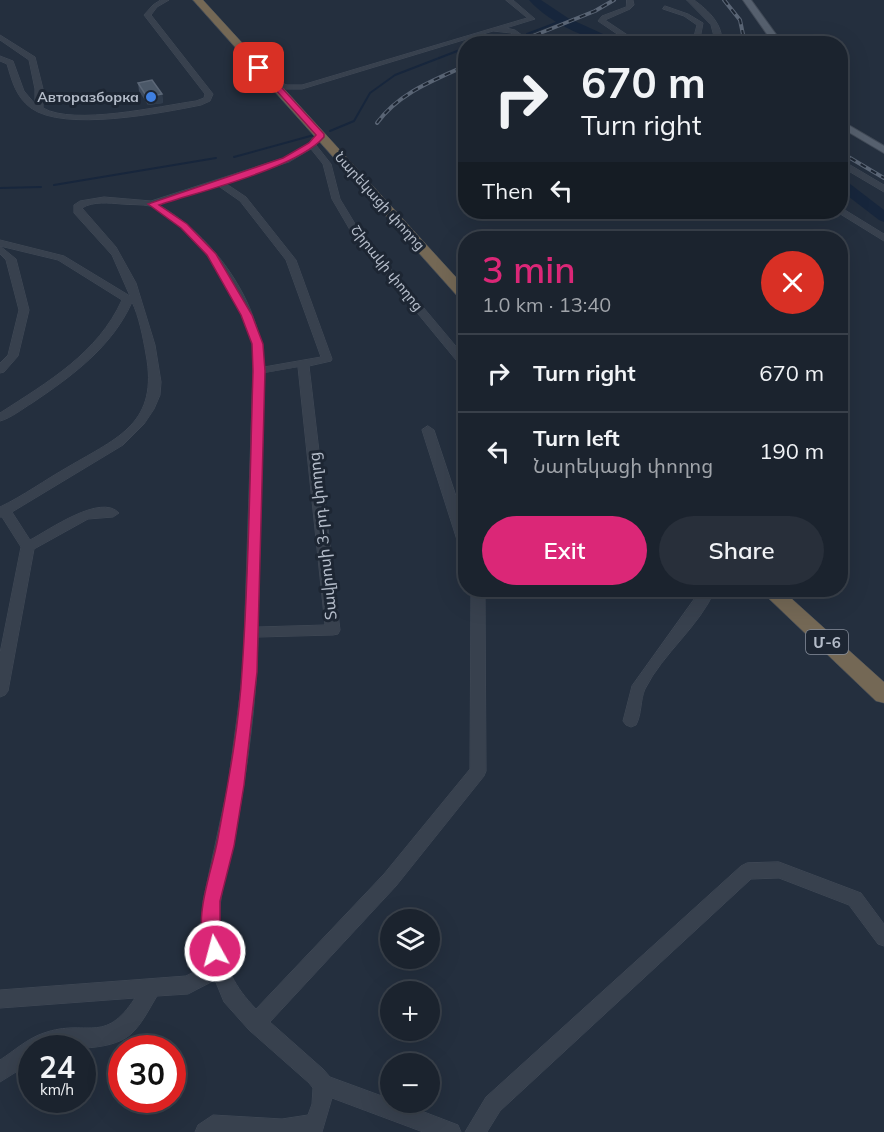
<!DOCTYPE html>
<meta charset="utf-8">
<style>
:root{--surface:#1b232e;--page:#282f3a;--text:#f1f3f6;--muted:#a0a4aa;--line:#39404a;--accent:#db2777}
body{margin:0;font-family:Mulish,"Noto Sans Armenian",sans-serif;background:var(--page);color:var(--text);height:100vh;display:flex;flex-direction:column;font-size:22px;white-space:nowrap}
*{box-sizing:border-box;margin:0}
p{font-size:20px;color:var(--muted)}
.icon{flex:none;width:33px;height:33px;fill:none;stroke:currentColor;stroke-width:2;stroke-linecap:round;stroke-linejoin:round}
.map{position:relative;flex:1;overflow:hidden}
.drawer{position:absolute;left:458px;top:231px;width:390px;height:366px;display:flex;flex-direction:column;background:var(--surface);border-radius:24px;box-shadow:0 6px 24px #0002,0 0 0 2px var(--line)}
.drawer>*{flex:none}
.banner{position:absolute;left:458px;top:36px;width:390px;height:183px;border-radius:24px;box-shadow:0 6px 24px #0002,0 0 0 2px var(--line);background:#1b232e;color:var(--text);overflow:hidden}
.controls{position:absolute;left:380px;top:909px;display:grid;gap:12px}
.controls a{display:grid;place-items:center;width:60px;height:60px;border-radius:50%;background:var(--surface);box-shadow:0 6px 24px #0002,0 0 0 2px var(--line);font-size:30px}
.speed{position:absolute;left:18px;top:1035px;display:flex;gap:12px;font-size:30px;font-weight:700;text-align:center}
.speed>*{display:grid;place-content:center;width:78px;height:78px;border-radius:50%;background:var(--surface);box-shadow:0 6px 24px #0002,0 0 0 2px var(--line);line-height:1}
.speed small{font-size:15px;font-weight:400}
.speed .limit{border:9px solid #d22;background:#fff;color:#111}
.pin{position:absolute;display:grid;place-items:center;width:51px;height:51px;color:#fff;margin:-26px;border-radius:12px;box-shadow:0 3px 9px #0006}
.me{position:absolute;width:66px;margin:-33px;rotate:353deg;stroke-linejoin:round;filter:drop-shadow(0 0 4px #0008)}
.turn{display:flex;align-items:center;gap:21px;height:126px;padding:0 24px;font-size:27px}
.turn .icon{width:78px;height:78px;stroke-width:2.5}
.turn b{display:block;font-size:42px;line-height:51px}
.then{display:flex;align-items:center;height:57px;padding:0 24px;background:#0003;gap:12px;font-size:22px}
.round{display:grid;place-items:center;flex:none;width:63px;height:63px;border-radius:32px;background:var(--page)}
.head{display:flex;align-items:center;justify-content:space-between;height:102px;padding:0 24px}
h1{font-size:36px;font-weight:600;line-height:45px;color:var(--accent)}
.cta{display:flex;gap:12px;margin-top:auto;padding:12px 24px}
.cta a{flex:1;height:69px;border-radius:36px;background:var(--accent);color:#fff;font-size:24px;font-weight:600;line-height:69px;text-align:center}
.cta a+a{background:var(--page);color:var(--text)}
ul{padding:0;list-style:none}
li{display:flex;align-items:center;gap:18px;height:78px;padding:0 24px;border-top:2px solid var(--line)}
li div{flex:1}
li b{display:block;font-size:22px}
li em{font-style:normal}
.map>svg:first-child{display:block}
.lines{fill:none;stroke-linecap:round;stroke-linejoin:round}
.stream{stroke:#17263c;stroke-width:2}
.river{fill:#17263c;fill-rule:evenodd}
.minor-casing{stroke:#414a57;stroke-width:1}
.major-casing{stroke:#414a57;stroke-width:2}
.highway-casing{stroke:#434c59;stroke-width:1}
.minor{fill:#38414e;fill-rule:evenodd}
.major{fill:#56606e;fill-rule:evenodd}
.highway{fill:#746855;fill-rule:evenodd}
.rail-casing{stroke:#5a6575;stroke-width:4}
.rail{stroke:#1d2633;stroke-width:2;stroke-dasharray:6;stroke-linecap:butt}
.wall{fill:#3f4b5c}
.shaded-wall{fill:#2f3b4b}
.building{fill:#4b5868;stroke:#5c6777;stroke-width:1.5}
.route{fill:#db2777;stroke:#8e194d;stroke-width:1.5}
.shop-dot{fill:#3f7fe0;stroke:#1d2633;stroke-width:2}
.labels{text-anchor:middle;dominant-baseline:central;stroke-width:6;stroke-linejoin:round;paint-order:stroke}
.far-poi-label{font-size:14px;font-weight:bold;fill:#b4bcc9;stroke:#1d2633;text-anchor:end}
.far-street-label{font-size:14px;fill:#b4bcc9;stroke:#1d2633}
.shield{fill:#1d2633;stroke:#878f9c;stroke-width:1.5}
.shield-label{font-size:15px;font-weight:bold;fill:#b4bcc9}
.street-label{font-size:16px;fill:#b4bcc9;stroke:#1d2633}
</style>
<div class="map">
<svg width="884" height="1132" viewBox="0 0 884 1132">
<rect width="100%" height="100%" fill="#242f3e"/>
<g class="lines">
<g class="stream">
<path d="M527 34 564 20"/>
<path d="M479 44 502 35H515"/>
<path d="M330 131 354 121 370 93 395 75 465 48"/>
<path d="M234 157 314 135"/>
<path d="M54 185 216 158"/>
<path d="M0 188 41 187"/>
</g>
<g class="river">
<path d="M529 0H541L568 18 625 44C594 44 550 24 529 0Z"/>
<path d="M840 179 845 180 884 210V222L879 220 840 190Z"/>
</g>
<g class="minor-casing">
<g id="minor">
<path d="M161 0H169L157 7 151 15 213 94 210 101 201 105C161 113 64 132 31 108 16 97 12 81 7 64L0 61V56L13 61 24 91 35 104V89L29 60 0 40V35L35 57 43 89V108C74 126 160 106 196 101L204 98 205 94 144 15 153 5Z"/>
<path d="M506 0H513L535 19 506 28 515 30 534 44H526L511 33 493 31 302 89H286L267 81 271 79 287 85H302L527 18Z"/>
<path d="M627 0H633L634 5 630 9 605 20 641 44H632L598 21 602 16 626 7Z"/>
<path d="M687 0H694C709 11 723 24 722 44H716L711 25Z"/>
<path d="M665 6 688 14 703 23 699 44H692L697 25 684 16 663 9Z"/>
<path d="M313 138 320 140 316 145 331 164 340 199 360 232 465 357V367L461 366 353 235 332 199 323 164 311 149 289 162 225 183 246 197 296 260 332 359 331 361 309 366 340 630 338 634 333 635 258 637C257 703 247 768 236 833 230 866 215 902 220 937 226 969 234 986 256 1009L384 874 470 769 471 590H515L513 593 485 597 486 771 484 776 396 886 270 1022 323 1069 330 1077 390 1099V1102H398L458 1125 461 1132H423L332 1098 322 1132H195L198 1125 213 1115 282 1119 308 1115 312 1104 313 1088 309 1083 249 1030 224 1002 215 980 188 994 157 996C149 1009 142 1024 131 1034 110 1053 59 1048 32 1048V1062L0 1082V1060C14 1051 28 1038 44 1033 87 1018 104 1046 135 998L0 1008V990L186 976 209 964 202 935 203 901 228 785 243 672 253 371C253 362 254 352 252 343 242 302 192 219 150 206 141 204 131 205 122 204 109 203 93 201 82 208L116 247 136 283 155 345 161 382 160 395 154 409 144 424 123 445 12 512 30 540C49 530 101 493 119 513L113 517 88 519 34 549 8 691 5 695 0 697V653L21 547 2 517H0V507C23 496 45 480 68 467 119 437 159 423 146 354 143 337 139 316 132 302 112 347 72 376 32 403 22 409 11 418 0 421V413C48 382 98 353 122 300L58 260 0 246V240L64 256 130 296 112 255 74 213V205L80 201 104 197 151 201 283 158 309 143ZM217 185 240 201 286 260 321 357 264 367C261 303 214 236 159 205ZM298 367 325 625 258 627 264 373Z"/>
<path d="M840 159 884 185V192L840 166Z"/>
<path d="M840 207 884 234V241L837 212H840Z"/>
<path d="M0 246 16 259 29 310 18 356 4 372 0 373V363L8 355 19 310 6 260 0 254Z"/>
<path d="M428 426 434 430 465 523V547L458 543 422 430Z"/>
<path d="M701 590H715C699 627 663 653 645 689 640 700 642 714 636 725L631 727 626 725 623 721 632 686Z"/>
<path d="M779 862 861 893 884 924V946L878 944 849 905 779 878 751 879 500 1111 487 1132H465L486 1097 741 866 747 863Z"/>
</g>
</g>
<g class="major-casing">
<g id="major">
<path d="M743 0H751L783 44H774Z"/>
<path d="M840 120 884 146V153L840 127Z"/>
</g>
</g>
<g class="highway-casing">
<g id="highway">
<path d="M193 0H203L465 287V300L460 299Z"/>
<path d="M760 590H782L884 682V703L876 701Z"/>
</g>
</g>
<use href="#minor" class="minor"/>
<use href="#major" class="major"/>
<use href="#highway" class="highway"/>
<g class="rail-casing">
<g id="rail">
<path d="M724 0 740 20 745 44"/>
<path d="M513 44 595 11 614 0"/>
<path d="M377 123C399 93 432 81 465 66"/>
<path d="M840 152 884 178"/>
</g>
</g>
<use href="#rail" class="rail"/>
</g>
<path class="wall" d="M138 83 162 94 163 103 148 105 139 91Z"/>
<path class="shaded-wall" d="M162 94 163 103 148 105 147 97Z"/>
<path class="building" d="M152 80 162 94 147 97 138 83Z"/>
<path class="route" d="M257 66H262L324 134V137C297 168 201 191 159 205L187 224 216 254 252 315 263 344 265 371 257 672 244 785 234 846 220 901V935L224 951 221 958 215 960 208 958C191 918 211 877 218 838 228 783 239 727 242 671 249 572 250 471 253 371L252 344 241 315 207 255 181 228 148 204 283 158 309 143 316 135 257 69Z"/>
<circle class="shop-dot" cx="151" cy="97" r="6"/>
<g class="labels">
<g class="far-poi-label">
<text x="139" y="97">Авторазборка</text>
</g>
<g class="far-street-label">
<text transform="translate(380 201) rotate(48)">Նարեկացի փողոց</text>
<text transform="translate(387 268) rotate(51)">Շիրակի փողոց</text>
</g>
<rect class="shield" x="806" y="630" width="42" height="24" rx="4.5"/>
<g class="shield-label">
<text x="827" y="642">Մ-6</text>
</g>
<g class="street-label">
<text transform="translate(322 536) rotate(-96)">Տավրոսի 3-րդ փողոց</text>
</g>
</g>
</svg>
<div class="controls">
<a><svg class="icon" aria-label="layers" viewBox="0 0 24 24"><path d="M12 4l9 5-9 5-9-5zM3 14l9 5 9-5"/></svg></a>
<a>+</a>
<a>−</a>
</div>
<div class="speed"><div>24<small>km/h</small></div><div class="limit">30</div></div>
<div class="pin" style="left:259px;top:68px;background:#d93025"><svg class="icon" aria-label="arrive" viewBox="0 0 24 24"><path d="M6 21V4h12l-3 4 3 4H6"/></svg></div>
<svg class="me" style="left:215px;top:951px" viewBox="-20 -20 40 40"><circle r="17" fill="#db2777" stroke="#fff" stroke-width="3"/><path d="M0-11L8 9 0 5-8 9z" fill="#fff"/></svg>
<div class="banner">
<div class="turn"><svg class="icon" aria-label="right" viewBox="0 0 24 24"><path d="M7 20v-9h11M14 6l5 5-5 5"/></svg><div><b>670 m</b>Turn right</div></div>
<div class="then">Then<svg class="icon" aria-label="left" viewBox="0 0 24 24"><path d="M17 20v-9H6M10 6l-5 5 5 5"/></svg></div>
</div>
<section class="drawer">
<div class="head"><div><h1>3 min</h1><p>1.0 km · 13:40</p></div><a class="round" style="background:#d93025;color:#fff"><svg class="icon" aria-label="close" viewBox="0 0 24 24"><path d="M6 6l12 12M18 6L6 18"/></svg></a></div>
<ul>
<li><svg class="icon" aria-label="right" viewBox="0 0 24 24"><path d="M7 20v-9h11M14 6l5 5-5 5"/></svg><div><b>Turn right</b></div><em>670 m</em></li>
<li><svg class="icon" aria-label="left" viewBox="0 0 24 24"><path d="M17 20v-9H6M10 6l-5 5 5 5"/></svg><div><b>Turn left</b><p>Նարեկացի փողոց</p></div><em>190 m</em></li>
</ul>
<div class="cta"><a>Exit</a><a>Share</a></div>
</section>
</div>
